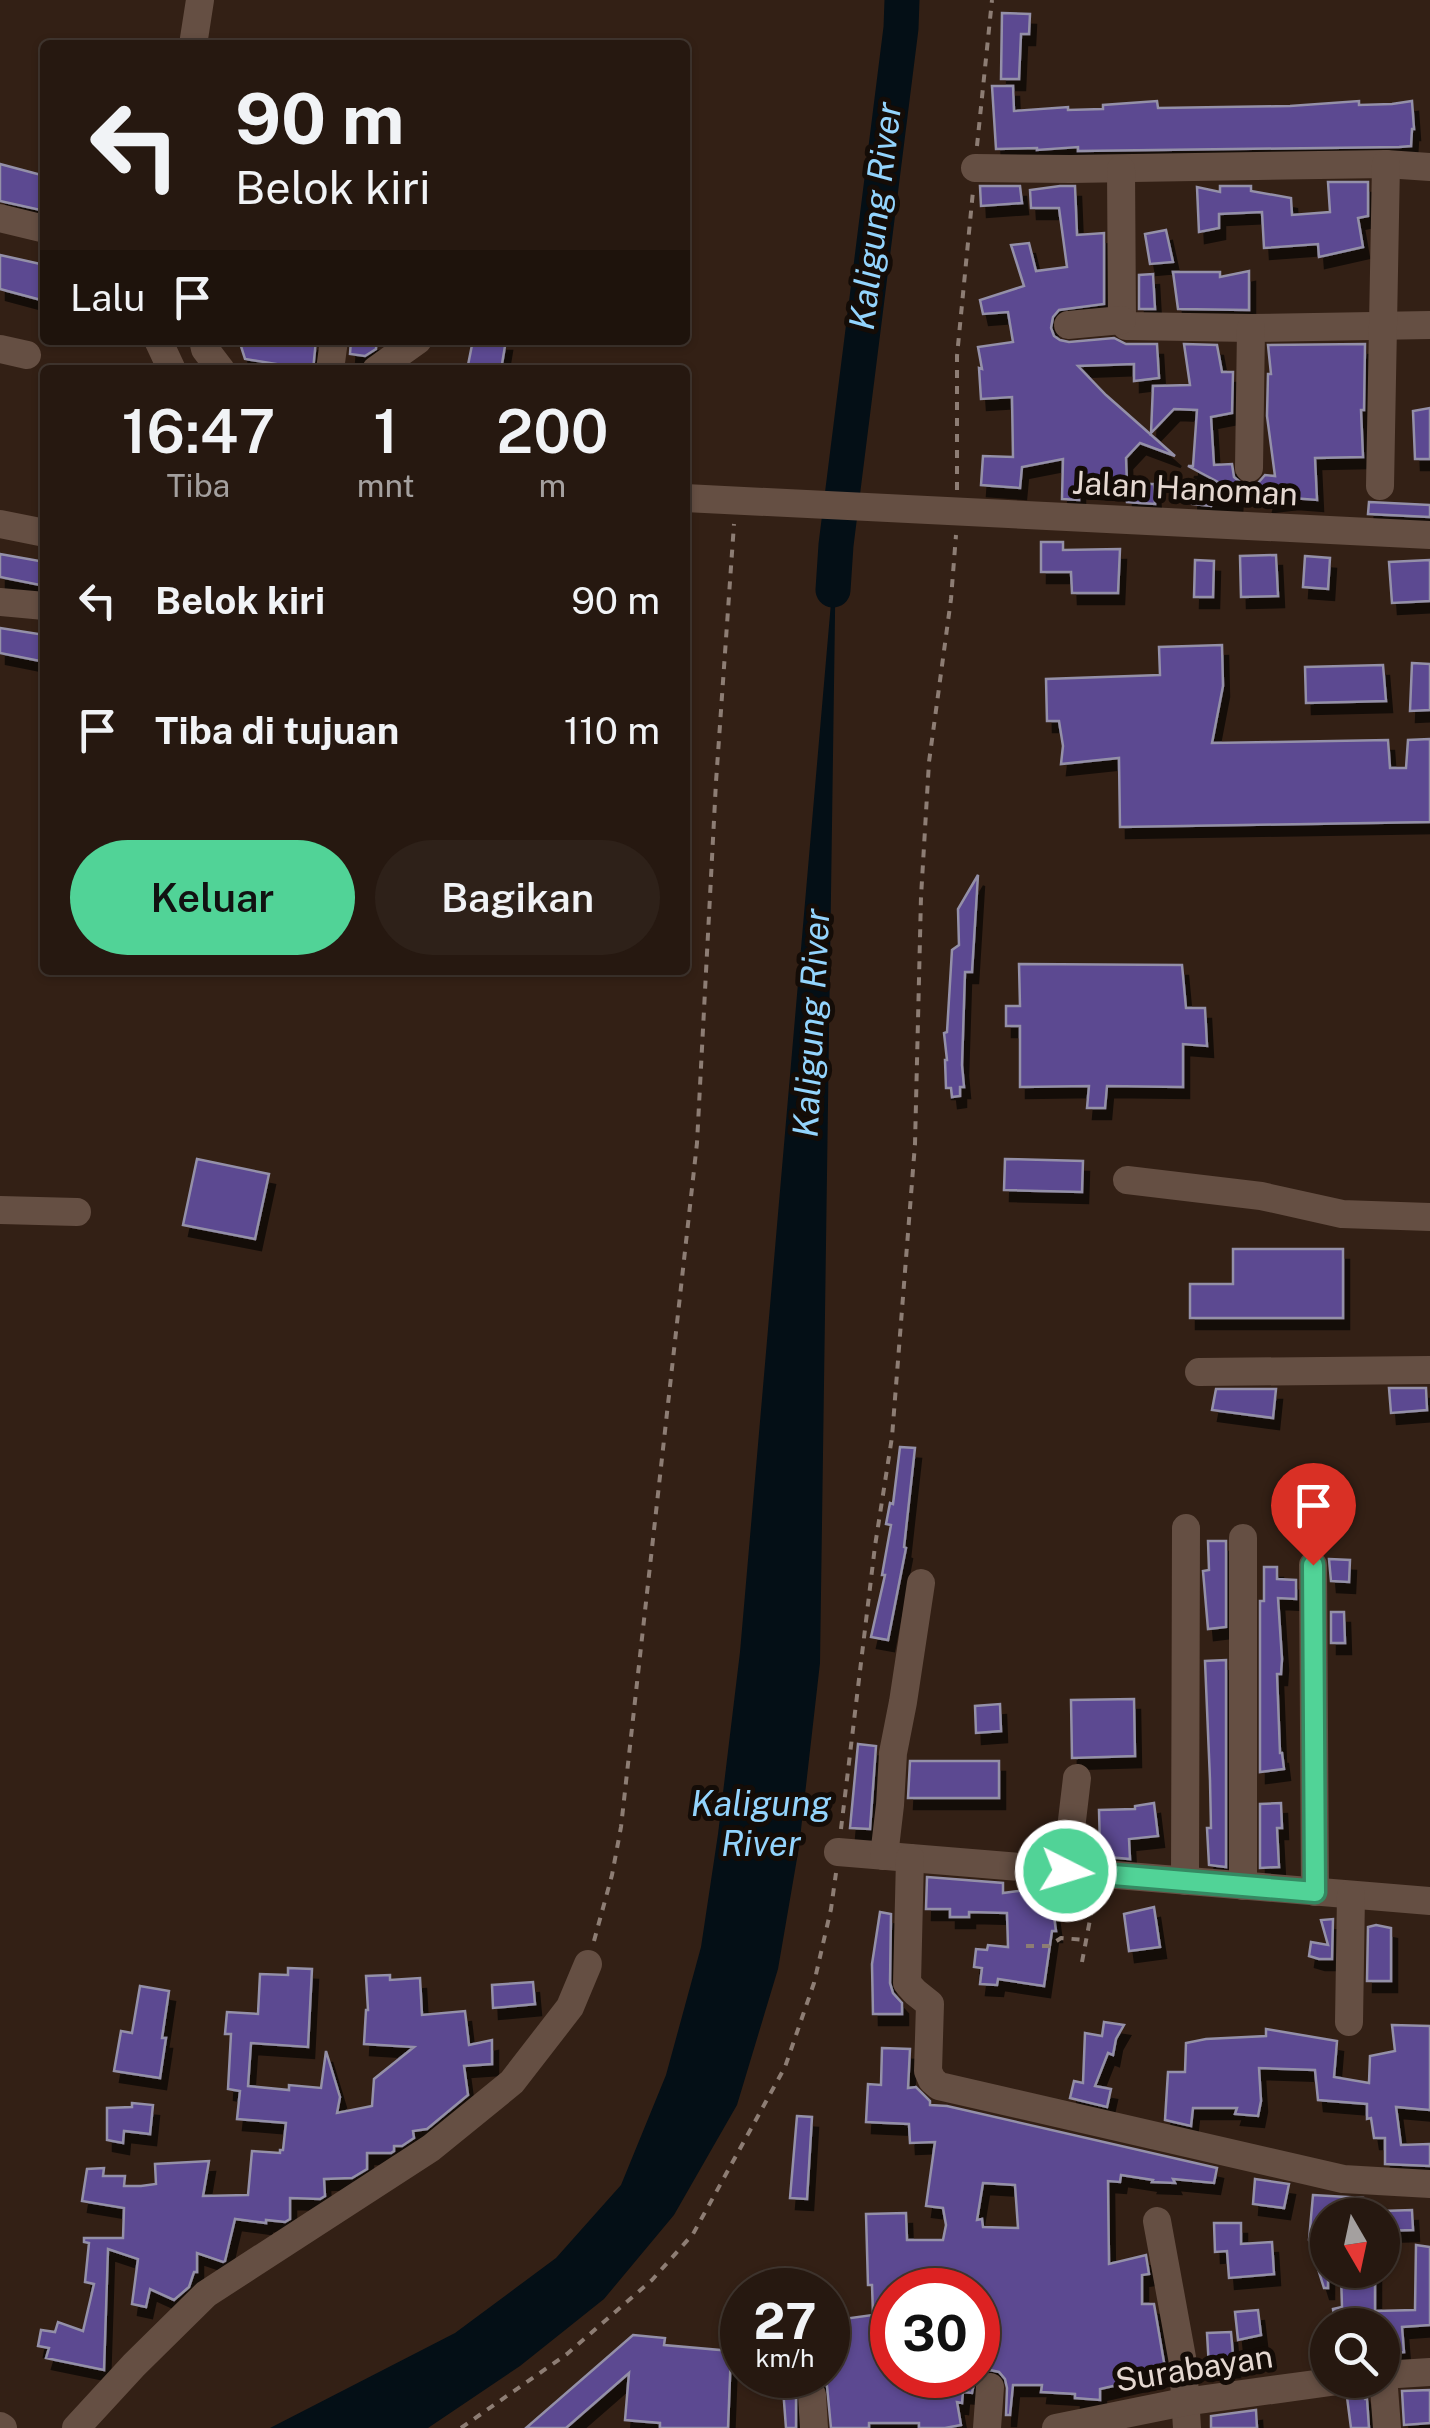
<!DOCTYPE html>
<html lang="id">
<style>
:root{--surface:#261810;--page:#2e2119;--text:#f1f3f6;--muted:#a4a09f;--line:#423730;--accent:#51d397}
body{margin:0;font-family:"Public Sans",sans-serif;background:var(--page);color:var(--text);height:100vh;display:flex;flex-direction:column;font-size:38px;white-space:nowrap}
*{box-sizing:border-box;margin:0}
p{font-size:32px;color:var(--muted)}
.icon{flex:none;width:55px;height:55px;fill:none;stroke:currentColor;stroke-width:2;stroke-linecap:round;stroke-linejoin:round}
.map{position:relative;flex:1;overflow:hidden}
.panel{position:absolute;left:40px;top:365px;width:650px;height:610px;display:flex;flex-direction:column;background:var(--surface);border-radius:10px;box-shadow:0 2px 8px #0004,0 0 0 2px var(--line)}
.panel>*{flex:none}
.hud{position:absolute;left:40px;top:40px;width:650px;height:305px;border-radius:10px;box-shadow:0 2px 8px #0004,0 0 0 2px var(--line);background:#261810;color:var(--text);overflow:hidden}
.needle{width:65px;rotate:171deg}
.fabs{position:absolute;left:1310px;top:2198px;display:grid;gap:20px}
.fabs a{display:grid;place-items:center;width:90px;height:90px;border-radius:50%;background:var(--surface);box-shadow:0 2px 8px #0004,0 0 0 2px var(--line);font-size:50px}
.speed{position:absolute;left:720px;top:2268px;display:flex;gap:20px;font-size:50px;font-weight:700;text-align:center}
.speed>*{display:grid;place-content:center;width:130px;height:130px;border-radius:50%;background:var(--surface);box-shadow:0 2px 8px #0004,0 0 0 2px var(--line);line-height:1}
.speed small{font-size:25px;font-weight:400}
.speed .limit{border:15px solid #d22;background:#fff;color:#111}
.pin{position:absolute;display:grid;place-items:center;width:85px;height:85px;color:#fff;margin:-102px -42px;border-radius:50% 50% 50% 0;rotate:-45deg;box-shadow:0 0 10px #0007}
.pin .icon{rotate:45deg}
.me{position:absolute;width:110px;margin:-55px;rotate:95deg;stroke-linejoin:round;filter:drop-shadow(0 0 8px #0008)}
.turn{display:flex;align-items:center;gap:35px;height:210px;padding:0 30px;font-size:45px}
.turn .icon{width:130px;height:130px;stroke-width:2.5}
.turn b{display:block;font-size:70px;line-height:85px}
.then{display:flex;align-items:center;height:95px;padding:0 30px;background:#0003;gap:20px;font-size:38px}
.eta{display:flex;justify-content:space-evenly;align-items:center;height:170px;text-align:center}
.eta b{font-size:60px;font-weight:600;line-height:70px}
.action{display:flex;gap:20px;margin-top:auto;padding:20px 30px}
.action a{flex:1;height:115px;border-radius:60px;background:var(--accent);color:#111;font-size:40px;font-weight:600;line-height:115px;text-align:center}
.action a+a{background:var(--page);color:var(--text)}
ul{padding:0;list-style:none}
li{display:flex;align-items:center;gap:30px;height:130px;padding:0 30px}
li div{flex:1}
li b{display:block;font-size:38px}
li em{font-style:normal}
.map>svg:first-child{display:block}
.water{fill:#040f16}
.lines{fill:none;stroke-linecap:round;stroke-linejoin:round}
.river{stroke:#040f16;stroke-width:35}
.building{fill:#5b4891;stroke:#9490a8;stroke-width:2.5;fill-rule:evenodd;filter:url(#shadow)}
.path{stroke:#8d7d74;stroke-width:4;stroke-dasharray:8 8;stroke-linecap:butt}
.minor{stroke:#654f43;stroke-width:28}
.route-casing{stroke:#358962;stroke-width:25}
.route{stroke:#51d397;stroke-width:18}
.labels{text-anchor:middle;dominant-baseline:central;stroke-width:10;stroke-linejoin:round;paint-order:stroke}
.street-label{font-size:32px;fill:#e5d8d1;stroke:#140c07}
.water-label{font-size:35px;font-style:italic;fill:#93d4fd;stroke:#140c07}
</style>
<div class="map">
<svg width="1430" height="2428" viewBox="0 0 1430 2428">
<defs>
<filter id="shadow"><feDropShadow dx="6" dy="11" stdDeviation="0" flood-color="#0009"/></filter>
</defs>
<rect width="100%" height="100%" fill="#332015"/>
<path class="water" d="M836 545 820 1663 799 1847 778 1969 737 2105 674 2215 604 2299 520 2366 428 2428H270L455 2333 556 2258 621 2185 666 2075 701 1947 718 1834 740 1652Z"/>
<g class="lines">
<path class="river" d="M833 590 836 545 901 28 902 0"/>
</g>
<g class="building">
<path d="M1002 13 1030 14 1029 34H1021L1019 79H1001Z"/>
<path d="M992 86H1013L1014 111 1068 107V110L1103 109V105L1157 101 1158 108 1290 106 1359 101V105L1392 104 1412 101 1414 129H1412L1411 146 1399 147 1078 151V147L1037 150V148L996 149Z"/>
<path d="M0 164 45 176V211L0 201Z"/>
<path d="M1328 182H1368V216L1358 218 1363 247 1319 257 1318 244 1264 248 1262 212 1219 214V228L1199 232 1197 187 1220 192V186H1251V191L1291 198 1292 215 1330 212Z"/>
<path d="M980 186H1020L1022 203 981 206Z"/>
<path d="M1060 186H1075L1077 235 1104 233V304L1059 310 1053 317 1051 328 1054 336 1060 340 1069 342 1114 338 1126 344H1157L1159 378 1134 381V364L1078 366 1106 395 1175 456 1140 443 1126 458 1127 484H1154L1155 504 1127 502V490L1079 487V500L1062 499 1063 459 1022 467 1020 488 981 485 983 456 1013 457 1012 397 981 399 979 368 982 369 978 347 1013 342 1008 312 983 314 980 300 1024 286 1011 245 1029 243 1036 271 1067 267 1059 208H1031L1030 190Z"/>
<path d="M1166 230 1173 262 1150 264 1145 234Z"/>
<path d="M0 255 45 265V301L0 289Z"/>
<path d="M1249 271V310L1178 309 1173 272H1220V277Z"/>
<path d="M1153 274 1155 309H1139V275Z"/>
<path d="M239 340H316L313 370 245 359Z"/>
<path d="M351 340H377L376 349 365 356 350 354Z"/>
<path d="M473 340H506L501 370H467Z"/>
<path d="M1184 344 1217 345 1222 372H1233L1232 413 1211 417 1214 465 1232 464 1234 477 1241 483 1250 485 1258 483 1265 475 1275 476 1267 416 1268 374H1271L1268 345 1365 344 1364 410H1361L1363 457 1315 458 1317 500 1292 498 1267 501 1269 493 1237 489 1236 503 1212 500 1211 506 1192 504 1193 483H1220L1188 466H1193L1197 410 1174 409 1151 433 1153 386 1190 385Z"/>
<path d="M1430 408V459H1415L1413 411Z"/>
<path d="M1369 502 1430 505V517L1368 514Z"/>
<path d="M1041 542H1063V550L1120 549 1118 593H1072L1071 572H1041Z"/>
<path d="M0 554 45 562V586L0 577Z"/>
<path d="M1276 555 1278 596 1241 597 1240 556Z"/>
<path d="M1305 556 1330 558 1328 589 1303 587Z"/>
<path d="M1195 560 1214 561 1213 597H1194Z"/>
<path d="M1430 560V601L1392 603 1389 562Z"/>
<path d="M0 628 45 635V662L0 653Z"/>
<path d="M1222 645 1223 686 1212 743 1388 740 1390 768H1406L1408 740 1430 739V822L1120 827 1119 758 1061 764 1063 746 1059 721H1047L1046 679 1160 675 1159 647Z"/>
<path d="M1412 663 1430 664V710L1410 711Z"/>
<path d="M1383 665 1386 701 1306 703 1305 667Z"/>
<path d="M978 875 972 972H965L962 1065 964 1087H960V1096L952 1097 951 1088H946L945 1060H947L944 1033 947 1032 952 950 959 945 958 909Z"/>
<path d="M1019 964 1182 965 1186 1008H1205L1207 1046 1183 1044V1087L1107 1086 1105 1108H1087L1089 1086 1020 1087V1026H1006V1006H1020Z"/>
<path d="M197 1159 269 1174 255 1239 183 1225Z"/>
<path d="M1005 1159 1083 1161 1082 1192 1004 1190Z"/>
<path d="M1233 1249H1343V1318H1190V1284H1233Z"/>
<path d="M1389 1388H1426L1427 1410 1391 1413Z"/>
<path d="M1216 1389H1276L1273 1418 1212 1410Z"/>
<path d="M900 1447 915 1448 904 1547 906 1548 888 1640 871 1637 885 1575H882L891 1525 886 1524 890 1503 893 1504Z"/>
<path d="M1208 1541H1226V1627L1208 1629 1203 1571 1209 1570Z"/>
<path d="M1329 1559 1350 1560 1349 1582 1331 1581Z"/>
<path d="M1264 1567H1277V1579L1296 1580V1599L1278 1598 1282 1659 1281 1674H1277L1280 1753H1282L1284 1769 1260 1772V1601H1264Z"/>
<path d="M1331 1612H1344L1345 1643H1331Z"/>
<path d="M1226 1660V1867L1209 1865 1207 1828H1211L1210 1780 1205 1661Z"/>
<path d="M1134 1699 1135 1756 1072 1758 1071 1700Z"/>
<path d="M1000 1704 1001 1731 976 1733 975 1706Z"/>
<path d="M858 1744 876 1746 870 1829 850 1828Z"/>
<path d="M910 1761H999V1798H908Z"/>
<path d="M1154 1803 1158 1836 1129 1839 1130 1859 1086 1855V1849L1100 1848 1099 1810 1135 1809V1806Z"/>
<path d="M1281 1803 1282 1828H1277L1279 1867 1260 1868V1804Z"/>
<path d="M927 1877 1003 1883V1893L1050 1887 1056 1931H1052L1044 1986 998 1979 997 1985 980 1984 982 1968 974 1967 976 1949 987 1950 988 1945 1008 1947 1007 1913 969 1912V1917H950V1909H926Z"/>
<path d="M1154 1907 1160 1947 1129 1951 1124 1914Z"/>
<path d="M880 1912 891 1914 890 1983 893 1993 902 2003V2014H873L872 1964Z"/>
<path d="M1333 1919 1332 1959H1319L1309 1956 1311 1942 1328 1945 1321 1920Z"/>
<path d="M1376 1925 1391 1928V1981H1367L1368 1927Z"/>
<path d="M288 1968 312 1969 308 2047 251 2043 248 2086 289 2090V2085L321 2088 326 2051 340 2097 337 2113 372 2106 374 2079 414 2047 364 2044 366 2010H368L366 1976 390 1975V1980L420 1978 422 2015 465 2011 469 2045 492 2040V2064L464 2066 468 2095 427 2129 413 2131 414 2138 402 2146H394V2151L391 2153H367V2169L352 2178 324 2179 325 2196 320 2199 290 2198V2219L285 2222 266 2220V2223L235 2219 225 2261 223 2262 197 2253V2272H194L189 2287 174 2300 150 2289 146 2307 132 2304 138 2259 108 2249 104 2370 46 2358 49 2348 38 2346 41 2330 55 2332 58 2322 83 2331 94 2284 85 2282 89 2243 84 2242V2238H123L124 2208 82 2201 87 2169 104 2168 103 2176H125L124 2186H141L156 2184 155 2164 209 2161 203 2196 248 2195 252 2151 280 2153V2150H283L286 2123 237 2119 240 2091 228 2089 231 2034H225L227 2012 258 2014 260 1974 288 1975Z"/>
<path d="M533 1982 535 2004 493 2008 492 1985Z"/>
<path d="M140 1986 169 1991 162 2038H166L160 2078 114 2071 121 2031 132 2033Z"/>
<path d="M1104 2022 1124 2025 1116 2039 1113 2055 1108 2053 1095 2086 1111 2089 1107 2107 1070 2098 1074 2081 1083 2083 1085 2033 1102 2036Z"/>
<path d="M1392 2025 1430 2026V2110L1396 2107 1401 2145 1430 2144V2166L1385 2164V2138H1374L1371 2118 1367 2119V2104L1318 2100 1315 2070 1259 2068 1261 2101 1258 2116 1235 2114 1237 2108H1193L1191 2126 1165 2120 1168 2072H1185L1186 2043 1206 2039 1266 2036V2029L1337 2041 1334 2077 1369 2083 1370 2056 1395 2051Z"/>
<path d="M882 2048 910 2049 908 2088 916 2087 930 2101V2105L947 2106 1217 2168 1214 2183 1173 2179 1175 2183 1152 2182 1153 2180 1121 2175 1120 2182 1108 2181 1109 2264 1146 2255 1149 2274 1142 2275V2304H1154L1166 2374 1100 2389V2400L1075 2398V2394L1041 2392 1042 2385H1013L1010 2415H1006L1007 2388 1005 2379 999 2372 990 2370 983 2371 975 2378 972 2393 963 2392 962 2403 957 2402 961 2425 945 2428H919V2423H869V2428H831L827 2386 819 2379 810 2378 802 2381 796 2388V2428H786L782 2375H828V2351L840 2349 836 2320 873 2315 872 2285H868L866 2214 906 2213 907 2240H943L946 2225 943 2208 926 2206 935 2142 910 2143 909 2124 866 2122 868 2084 881 2085ZM983 2183 1015 2185 1018 2228 983 2227 982 2219 977 2220ZM892 2290H978V2375H892Z"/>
<path d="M132 2103 153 2105 150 2134 124 2131 123 2143 107 2140V2108L132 2107Z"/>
<path d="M797 2116 812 2117 807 2199 790 2198Z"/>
<path d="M1255 2179 1289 2184 1284 2208 1253 2204Z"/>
<path d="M1313 2195 1363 2198 1362 2215H1328V2288H1324L1309 2240Z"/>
<path d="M1412 2210 1413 2230 1382 2231V2211Z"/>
<path d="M1214 2223H1241V2244L1272 2242 1274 2274 1229 2278 1227 2251 1215 2252Z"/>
<path d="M1416 2245 1430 2247V2325L1402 2327 1404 2352 1382 2354V2325H1335L1333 2309 1342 2307 1341 2275 1375 2270V2311L1415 2310Z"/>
<path d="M1258 2310 1261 2335 1238 2340 1235 2312Z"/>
<path d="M1231 2332 1234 2366 1209 2368 1207 2333Z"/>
<path d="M633 2335 665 2338 664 2345 731 2351 728 2428H660V2423L625 2420 629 2373 566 2428H526Z"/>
<path d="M1430 2390V2423L1404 2425 1402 2391Z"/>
<path d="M1363 2391 1365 2399H1367L1369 2428H1351L1347 2397Z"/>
<path d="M1256 2410 1257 2428H1211V2416Z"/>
</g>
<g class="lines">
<g class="path">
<path d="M977 146 992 0"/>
<path d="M957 490V356L973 191"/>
<path d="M841 1829 875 1546 892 1437 915 1144 921 897 929 762 951 599 956 535"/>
<path d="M594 1941 612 1875 621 1827 697 1143 716 782 734 524"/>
<path d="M1026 1946H1049L1061 1938 1085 1940"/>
<path d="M1082 1962 1095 1893"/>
<path d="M461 2428 567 2354 652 2280 693 2234 785 2067 814 1983 831 1909 836 1873"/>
</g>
<g class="minor">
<path d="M193 45 200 0"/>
<path d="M975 168 1071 169 1386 164 1430 167"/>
<path d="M1121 169 1122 320 1126 326 1251 328 1430 325"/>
<path d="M0 218 45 229"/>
<path d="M1068 325 1122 320"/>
<path d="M158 340 172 370"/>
<path d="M203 340 205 349 221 370"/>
<path d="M0 349 27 355"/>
<path d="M330 370 334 340"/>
<path d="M376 370 418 340"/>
<path d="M1249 468 1251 328"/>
<path d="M1380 486 1386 164"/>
<path d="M685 498 1430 535"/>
<path d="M0 524 45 533"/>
<path d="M0 602 45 606"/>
<path d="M1127 1180 1261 1196 1342 1214 1430 1217"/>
<path d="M0 1210 77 1212"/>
<path d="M1199 1372 1430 1370"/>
<path d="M1313 1565 1315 1892"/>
<path d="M838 1852 1430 1901"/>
<path d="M884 1856 890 1805 893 1753 903 1702 921 1583"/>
<path d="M910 1858 907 1983 915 1992 930 2004 928 2071 932 2080 939 2086 1343 2179 1430 2184"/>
<path d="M1066 1871 1077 1778"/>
<path d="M1185 1881 1186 1528"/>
<path d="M1243 1886V1538"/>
<path d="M1349 2022 1351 1895"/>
<path d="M1157 2221 1183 2363 1187 2428"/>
<path d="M1382 2375 1430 2372"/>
<path d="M1383 2375 1387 2428"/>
<path d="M812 2395 814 2428"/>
<path d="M0 2426 3 2428"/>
<path d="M76 2428 134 2365 206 2294 431 2148 512 2082 570 2007 588 1964"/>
<path d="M987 2428 990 2387"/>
<path d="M1056 2428 1184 2402 1345 2380"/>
</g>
</g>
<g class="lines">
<g class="route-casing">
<path id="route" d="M1066 1871 1315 1892 1313 1565"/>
</g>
<use href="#route" class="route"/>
</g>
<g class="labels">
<g class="street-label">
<text transform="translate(1185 488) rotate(3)">Jalan Hanoman</text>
<text transform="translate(1194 2368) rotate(-9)">Surabayan</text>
</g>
<g class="water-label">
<text transform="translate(875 216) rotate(-83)">Kaligung River</text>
<text transform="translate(811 1023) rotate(-87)">Kaligung River</text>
<text x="761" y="1803">Kaligung<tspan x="761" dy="40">River</tspan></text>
</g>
</g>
</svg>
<div class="fabs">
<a><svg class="needle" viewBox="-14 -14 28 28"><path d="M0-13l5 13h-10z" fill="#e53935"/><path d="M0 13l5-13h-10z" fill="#a4a09f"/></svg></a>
<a><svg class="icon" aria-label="search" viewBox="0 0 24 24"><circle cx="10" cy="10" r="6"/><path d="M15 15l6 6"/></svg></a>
</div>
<div class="speed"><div>27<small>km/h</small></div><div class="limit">30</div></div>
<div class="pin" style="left:1313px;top:1565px;background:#d93025"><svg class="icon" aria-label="arrive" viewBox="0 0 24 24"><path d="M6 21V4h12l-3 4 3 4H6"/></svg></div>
<svg class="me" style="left:1066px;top:1871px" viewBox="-20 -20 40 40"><circle r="17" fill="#51d397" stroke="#fff" stroke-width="3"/><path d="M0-11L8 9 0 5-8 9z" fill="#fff"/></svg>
<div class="hud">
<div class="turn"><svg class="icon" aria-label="left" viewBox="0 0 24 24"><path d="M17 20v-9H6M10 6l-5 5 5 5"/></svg><div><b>90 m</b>Belok kiri</div></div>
<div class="then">Lalu<svg class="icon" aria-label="arrive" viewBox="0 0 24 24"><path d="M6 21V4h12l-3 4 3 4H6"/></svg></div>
</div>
<section class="panel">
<div class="eta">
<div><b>16:47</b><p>Tiba</p></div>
<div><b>1</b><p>mnt</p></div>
<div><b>200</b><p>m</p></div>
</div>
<ul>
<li><svg class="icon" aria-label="left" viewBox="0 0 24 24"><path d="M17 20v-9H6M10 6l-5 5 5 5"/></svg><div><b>Belok kiri</b></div><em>90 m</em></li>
<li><svg class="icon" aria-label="arrive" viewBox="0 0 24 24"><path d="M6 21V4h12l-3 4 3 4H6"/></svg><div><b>Tiba di tujuan</b></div><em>110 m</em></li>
</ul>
<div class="action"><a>Keluar</a><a>Bagikan</a></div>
</section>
</div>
